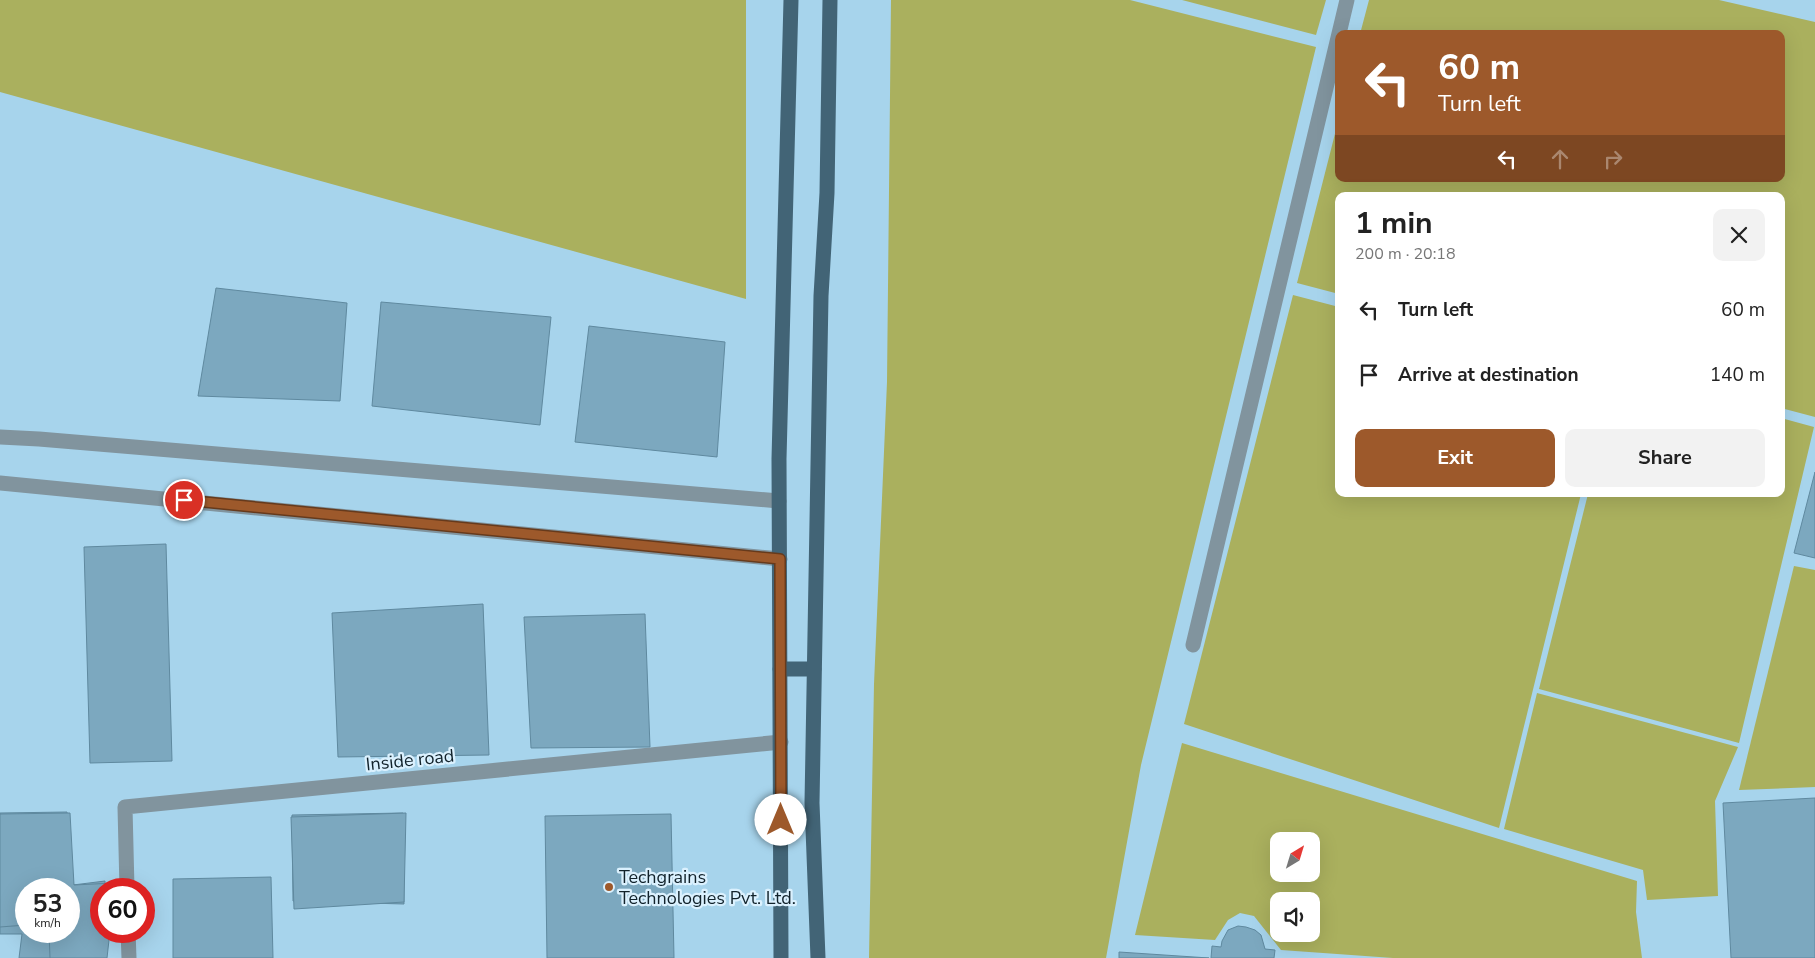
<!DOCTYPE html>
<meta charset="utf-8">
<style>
:root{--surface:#fff;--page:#f2f2f2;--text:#222;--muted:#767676;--accent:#9d592b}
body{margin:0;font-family:"Nunito Sans",sans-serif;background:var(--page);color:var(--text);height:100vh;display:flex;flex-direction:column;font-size:19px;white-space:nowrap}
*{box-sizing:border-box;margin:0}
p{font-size:16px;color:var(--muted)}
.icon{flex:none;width:28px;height:28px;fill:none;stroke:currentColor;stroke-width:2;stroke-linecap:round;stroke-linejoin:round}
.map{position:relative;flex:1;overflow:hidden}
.side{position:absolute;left:1335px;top:192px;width:450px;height:305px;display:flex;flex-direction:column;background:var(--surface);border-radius:10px;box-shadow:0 5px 20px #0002}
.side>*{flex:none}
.hud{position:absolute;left:1335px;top:30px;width:450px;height:152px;border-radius:10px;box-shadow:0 5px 20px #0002;background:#9d592b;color:#fff;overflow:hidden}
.needle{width:32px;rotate:38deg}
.buttons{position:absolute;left:1270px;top:832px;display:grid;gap:10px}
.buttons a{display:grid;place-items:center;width:50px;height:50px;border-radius:10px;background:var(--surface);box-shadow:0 5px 20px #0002;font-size:25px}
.speed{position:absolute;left:15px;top:878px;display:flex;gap:10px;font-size:25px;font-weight:700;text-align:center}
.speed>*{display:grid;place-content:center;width:65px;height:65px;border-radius:50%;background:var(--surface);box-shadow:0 5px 20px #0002;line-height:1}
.speed small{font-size:12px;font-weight:400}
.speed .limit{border:8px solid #d22;background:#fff;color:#111}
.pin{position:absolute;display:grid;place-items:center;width:42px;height:42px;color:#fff;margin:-21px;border:2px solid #fff;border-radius:50%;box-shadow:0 1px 5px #0007}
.me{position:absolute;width:55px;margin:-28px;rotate:0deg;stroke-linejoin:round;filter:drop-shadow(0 0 4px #0008)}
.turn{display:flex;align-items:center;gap:18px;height:105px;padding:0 20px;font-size:22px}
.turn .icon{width:65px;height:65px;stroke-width:2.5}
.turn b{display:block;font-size:35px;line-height:42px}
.lanes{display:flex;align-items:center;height:48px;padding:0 20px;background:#0003;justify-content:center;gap:25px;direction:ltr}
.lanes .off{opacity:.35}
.round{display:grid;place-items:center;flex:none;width:52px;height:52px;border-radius:10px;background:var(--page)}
.overview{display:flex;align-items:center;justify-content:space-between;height:85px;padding:0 20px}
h1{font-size:30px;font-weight:700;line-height:38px}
.primary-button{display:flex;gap:10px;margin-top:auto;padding:10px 20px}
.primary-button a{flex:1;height:58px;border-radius:10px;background:var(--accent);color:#fff;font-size:20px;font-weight:700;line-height:58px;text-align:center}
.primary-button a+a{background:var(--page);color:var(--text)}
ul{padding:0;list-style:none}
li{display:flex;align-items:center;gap:15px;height:65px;padding:0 20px}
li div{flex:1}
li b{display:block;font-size:19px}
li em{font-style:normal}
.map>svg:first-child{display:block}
.green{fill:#aab05e;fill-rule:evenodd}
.building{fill:#7ca8bf;stroke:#5f899f;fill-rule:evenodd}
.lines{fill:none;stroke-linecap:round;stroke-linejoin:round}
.lane{stroke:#81949e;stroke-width:15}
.primary{stroke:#426476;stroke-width:15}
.route-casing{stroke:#663a1c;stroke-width:12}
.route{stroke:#9d592b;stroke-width:9}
.poi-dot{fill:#9d592b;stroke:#dbf1fe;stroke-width:2}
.labels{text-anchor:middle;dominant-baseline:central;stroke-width:4.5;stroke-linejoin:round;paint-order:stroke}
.street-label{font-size:18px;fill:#11222b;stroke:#dbf1fe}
.poi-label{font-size:18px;fill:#11222b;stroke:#dbf1fe;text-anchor:start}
</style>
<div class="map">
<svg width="1815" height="958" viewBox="0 0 1815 958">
<rect width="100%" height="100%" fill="#a7d4ec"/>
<g class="green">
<path d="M0 0H746V299L0 92Z"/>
<path d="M891 0H1130L1316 47 1141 765 1106 958H869L874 684 887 382Z"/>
<path d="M1182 0H1326L1316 35Z"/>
<path d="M1369 0H1719L1815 22V417L1781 408V196H1339V294L1297 283 1339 118V179H1781V34H1360Z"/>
<path d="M1293 295 1339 307V494H1581L1499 828 1184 724Z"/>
<path d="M1781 418 1814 427 1739 743 1539 689 1588 494H1781Z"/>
<path d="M1794 566 1815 570V787L1739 790Z"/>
<path d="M1537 693 1738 747 1715 801 1718 896 1647 900 1643 870 1504 829Z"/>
<path d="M1182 743 1637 881 1636 912 1642 958H1393L1281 950 1254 916 1240 913 1228 920 1215 940 1135 935ZM1279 841H1311V874H1279ZM1279 901H1311V934H1279Z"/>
</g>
<g class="building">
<path d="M216 288 347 303 340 401 198 396Z"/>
<path d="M381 302 551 317 540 425 372 406Z"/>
<path d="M589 326 725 342 717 457 575 442Z"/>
<path d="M1815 472V558L1794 553Z"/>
<path d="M166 544 172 761 90 763 84 547Z"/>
<path d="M483 604 489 755 338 757 332 613Z"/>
<path d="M645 614 650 747 531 748 524 617Z"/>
<path d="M1815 798V958H1731L1723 803Z"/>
<path d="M67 812 73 885 105 881V889H101V931H105V958H19L22 934H0V813ZM26 889H69V931H26Z"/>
<path d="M70 813 74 885 114 883V889H101V931H110L107 958H50L49 931H69V889H26V925L0 927V814Z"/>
<path d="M403 813 404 904 293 901 292 815Z"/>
<path d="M406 813 404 902 294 909 291 817Z"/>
<path d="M671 814 674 958H547L545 816Z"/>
<path d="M271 877 273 958H173V879Z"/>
<path d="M1238 926 1246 927 1255 930 1261 935 1265 949 1275 950 1274 958H1211L1212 946 1221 947 1222 941 1228 930Z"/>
<path d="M1119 952 1209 958H1119Z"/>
</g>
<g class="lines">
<g class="lane">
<path d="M0 437 39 439 779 501"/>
<path d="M0 483 780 559"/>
<path d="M1193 645 1347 0"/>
<path d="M127 889 125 807 781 742"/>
<path d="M128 931 129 958"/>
</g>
<g class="primary">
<path d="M780 669H814"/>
<path d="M781 958 779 459 791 0"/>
<path d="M818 958 812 803 821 296 827 193 830 0"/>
</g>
</g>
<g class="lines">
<g class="route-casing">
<path id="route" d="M184 500 780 559 781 820"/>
</g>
<use href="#route" class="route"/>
</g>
<circle class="poi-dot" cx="609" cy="887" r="5"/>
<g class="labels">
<g class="street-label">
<text transform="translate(410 760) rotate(-6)">Inside road</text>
</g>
<g class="poi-label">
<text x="619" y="877">Techgrains<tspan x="619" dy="21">Technologies Pvt. Ltd.</tspan></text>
</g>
</g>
</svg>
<div class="buttons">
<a><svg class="needle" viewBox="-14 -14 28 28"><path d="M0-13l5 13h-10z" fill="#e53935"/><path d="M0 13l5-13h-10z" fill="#767676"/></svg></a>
<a><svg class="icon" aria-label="sound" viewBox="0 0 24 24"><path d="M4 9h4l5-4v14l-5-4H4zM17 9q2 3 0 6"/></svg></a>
</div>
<div class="speed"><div>53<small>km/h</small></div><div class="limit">60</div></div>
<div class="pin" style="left:184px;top:500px;background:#d93025"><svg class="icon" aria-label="arrive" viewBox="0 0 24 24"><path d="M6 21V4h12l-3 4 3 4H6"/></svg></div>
<svg class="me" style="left:781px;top:820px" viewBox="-20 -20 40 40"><circle r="19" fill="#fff"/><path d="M0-13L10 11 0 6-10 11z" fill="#9d592b"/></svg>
<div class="hud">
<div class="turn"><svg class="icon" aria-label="left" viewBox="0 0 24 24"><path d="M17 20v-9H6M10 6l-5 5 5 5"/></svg><div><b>60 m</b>Turn left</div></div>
<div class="lanes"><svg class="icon" aria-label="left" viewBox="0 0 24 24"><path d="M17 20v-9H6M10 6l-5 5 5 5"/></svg><svg class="icon off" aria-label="ahead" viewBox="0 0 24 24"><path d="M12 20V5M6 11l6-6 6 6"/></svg><svg class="icon off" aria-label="right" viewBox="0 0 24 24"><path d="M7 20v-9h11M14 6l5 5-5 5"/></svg></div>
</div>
<section class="side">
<div class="overview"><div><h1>1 min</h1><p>200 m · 20:18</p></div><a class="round"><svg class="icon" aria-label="close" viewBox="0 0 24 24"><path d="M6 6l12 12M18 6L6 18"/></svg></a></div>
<ul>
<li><svg class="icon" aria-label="left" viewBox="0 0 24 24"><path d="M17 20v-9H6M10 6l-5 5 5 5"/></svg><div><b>Turn left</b></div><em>60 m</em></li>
<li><svg class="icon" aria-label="arrive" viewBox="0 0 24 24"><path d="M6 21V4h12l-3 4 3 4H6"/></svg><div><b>Arrive at destination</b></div><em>140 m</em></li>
</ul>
<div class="primary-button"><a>Exit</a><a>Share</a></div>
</section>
</div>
